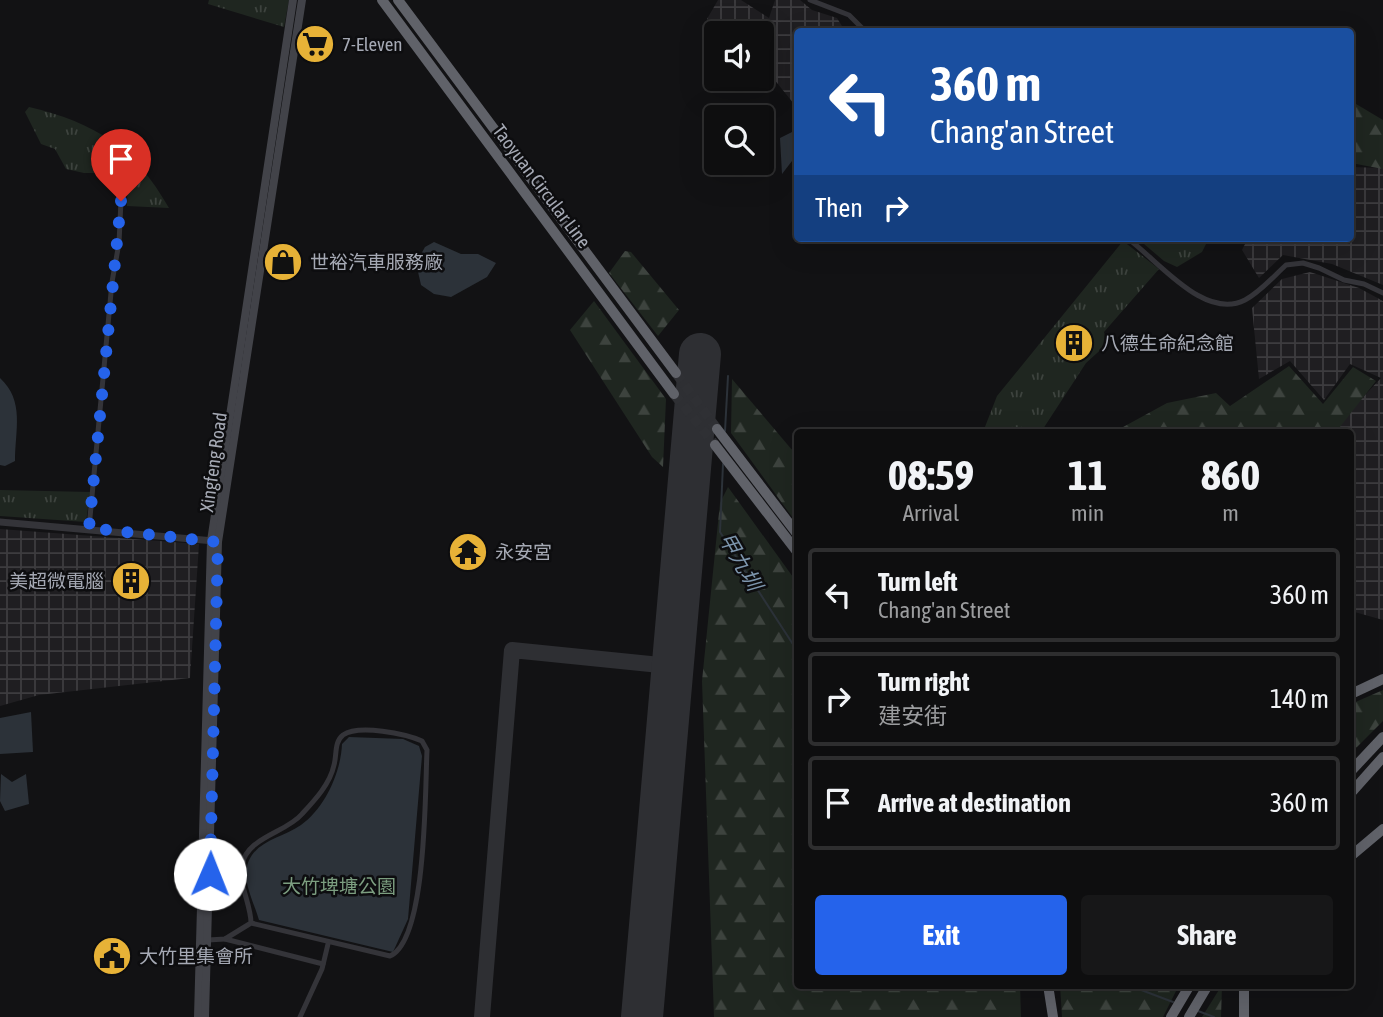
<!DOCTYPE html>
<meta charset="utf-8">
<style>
:root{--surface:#0e0e0f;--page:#171718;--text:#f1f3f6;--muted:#9b9c9e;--line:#2e2e2f;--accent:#2563eb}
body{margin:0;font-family:"Asap Condensed","Noto Sans TC",sans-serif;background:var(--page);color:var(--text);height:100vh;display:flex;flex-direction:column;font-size:26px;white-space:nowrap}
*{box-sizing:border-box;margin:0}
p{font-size:23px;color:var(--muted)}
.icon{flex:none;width:38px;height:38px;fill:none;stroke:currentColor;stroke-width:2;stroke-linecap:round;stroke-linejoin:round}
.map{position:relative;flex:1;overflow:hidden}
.side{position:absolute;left:794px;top:429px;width:560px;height:560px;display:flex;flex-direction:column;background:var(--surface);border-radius:7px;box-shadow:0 7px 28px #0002,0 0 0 2px var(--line)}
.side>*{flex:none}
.top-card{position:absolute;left:794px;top:28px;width:560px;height:214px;border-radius:7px;box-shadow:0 7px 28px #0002,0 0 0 2px var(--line);background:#1a4fa0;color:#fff;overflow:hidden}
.tools{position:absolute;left:704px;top:21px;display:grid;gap:14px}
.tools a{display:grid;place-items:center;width:70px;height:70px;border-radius:7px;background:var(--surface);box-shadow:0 7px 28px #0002,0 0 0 2px var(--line);font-size:35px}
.pin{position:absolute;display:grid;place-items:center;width:60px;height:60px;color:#fff;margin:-72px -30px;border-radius:50% 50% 50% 0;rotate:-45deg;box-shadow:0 0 7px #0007}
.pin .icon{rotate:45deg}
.me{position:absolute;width:77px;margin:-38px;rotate:1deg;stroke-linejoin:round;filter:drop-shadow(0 0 5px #0008)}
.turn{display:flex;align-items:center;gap:24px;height:147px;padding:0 21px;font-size:32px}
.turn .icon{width:91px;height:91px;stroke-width:2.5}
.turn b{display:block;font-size:49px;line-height:60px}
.then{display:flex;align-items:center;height:66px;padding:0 21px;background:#0003;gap:14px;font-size:26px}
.eta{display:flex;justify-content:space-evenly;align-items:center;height:119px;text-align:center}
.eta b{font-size:42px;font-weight:700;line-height:49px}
.primary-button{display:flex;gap:14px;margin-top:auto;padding:14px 21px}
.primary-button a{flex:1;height:80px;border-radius:7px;background:var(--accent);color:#fff;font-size:28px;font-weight:700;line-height:80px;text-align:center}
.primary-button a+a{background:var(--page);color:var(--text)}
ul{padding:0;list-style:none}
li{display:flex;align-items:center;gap:21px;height:94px;margin:0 14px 10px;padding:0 7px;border:4px solid var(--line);border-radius:7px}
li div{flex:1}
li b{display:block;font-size:26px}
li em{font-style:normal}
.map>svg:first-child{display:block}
.industrial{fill:url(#industrial-grid)}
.forest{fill:url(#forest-firs)}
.park{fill:url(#park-tufts)}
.water{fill:#2c3239}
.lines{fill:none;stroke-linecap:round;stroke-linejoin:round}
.stream{stroke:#2c3239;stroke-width:2}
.taxiway{stroke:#2e2f33;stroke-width:16}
.runway{stroke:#2e2f33;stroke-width:42}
.motorway-tunnel{stroke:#2f3034;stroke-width:10;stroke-dasharray:10 5;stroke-linecap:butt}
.minor{stroke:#343439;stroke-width:5}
.tertiary{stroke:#343439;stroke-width:7}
.secondary{stroke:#424349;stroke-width:8}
.motorway{stroke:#606269;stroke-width:10}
.route{stroke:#2563eb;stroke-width:12;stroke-dasharray:0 21.6}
.labels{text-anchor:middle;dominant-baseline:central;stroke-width:5;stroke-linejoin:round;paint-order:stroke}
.poi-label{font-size:19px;fill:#a5a9b4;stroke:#0d0d0f;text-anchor:start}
.street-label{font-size:19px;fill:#a5a9b4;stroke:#0d0d0f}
.park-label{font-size:19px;fill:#7c9e80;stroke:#0d0d0f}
.water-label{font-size:21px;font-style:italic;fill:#7d95ad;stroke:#0d0d0f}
</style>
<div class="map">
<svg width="1383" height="1017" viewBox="0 0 1383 1017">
<defs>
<pattern id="industrial-grid" width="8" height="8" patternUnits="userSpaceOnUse" patternTransform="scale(1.75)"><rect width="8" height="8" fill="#1f1e21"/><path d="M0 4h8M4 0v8" fill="none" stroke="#3d3c3f"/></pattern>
<pattern id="forest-firs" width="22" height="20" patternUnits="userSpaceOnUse" patternTransform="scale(1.75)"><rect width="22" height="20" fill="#1f2620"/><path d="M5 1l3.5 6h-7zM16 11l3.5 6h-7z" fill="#3d433e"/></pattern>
<pattern id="park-tufts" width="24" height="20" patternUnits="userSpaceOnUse" patternTransform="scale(1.75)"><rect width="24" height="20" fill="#1f2620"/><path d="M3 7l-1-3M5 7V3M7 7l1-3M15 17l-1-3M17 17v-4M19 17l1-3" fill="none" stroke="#3d433e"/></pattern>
</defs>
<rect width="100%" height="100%" fill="#121214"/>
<g class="industrial">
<path d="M718 0H741L769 18 775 0H800L812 10 837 18 845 31 798 32V109L761 63V33H726L707 19Z"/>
<path d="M1351 167 1383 168V285L1332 264 1283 255 1259 278 1242 250 1248 238H1351Z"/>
<path d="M1310 272 1359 288 1383 301V620L1351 611V432H1330L1381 378 1350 364 1324 400 1290 361 1259 379 1252 308 1282 279Z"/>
<path d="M0 529 199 544 190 678 39 695 0 706Z"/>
</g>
<g class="forest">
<path d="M1104 29 1170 31H945Z"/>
<path d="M1351 101 1383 120V169L1351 163Z"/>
<path d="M625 251 631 252 679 310 658 336 609 273Z"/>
<path d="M594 301 666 399 663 467 652 457 570 330Z"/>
<path d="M1289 366 1323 404 1353 367 1376 381 1336 432H1114L1167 403 1216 393 1230 406Z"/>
<path d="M732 379 798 457V525L731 433Z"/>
<path d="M728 487 798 584V985H1020L1021 1017H714L702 681 720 503Z"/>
<path d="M1383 690V721L1351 753V704Z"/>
<path d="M1060 985H1179L1163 1017H1062Z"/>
<path d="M1222 985 1221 1017H1202Z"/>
</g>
<g class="park">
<path d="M209 0H289L284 27 208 4Z"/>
<path d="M29 107C96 123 135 148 169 208L127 206 128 173H84L66 169 55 149 41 144 25 112Z"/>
<path d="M1137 238H1209L1202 252 1177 267 1164 261Z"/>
<path d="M1123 241 1159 269 1104 332 1107 344 1086 363 1041 432H983L997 396Z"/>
<path d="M0 490 90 492 86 522 0 516Z"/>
</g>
<g class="water">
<path d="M798 129V159L792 161 782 174 780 138Z"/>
<path d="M434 242 461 254H478L496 263 487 277 451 297 434 294 421 285 416 263 425 247Z"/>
<path d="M0 378C25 401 15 430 15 461L5 466 0 465Z"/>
<path d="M31 712 33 752 0 754V718Z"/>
<path d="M349 737 403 739 419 746 422 756 408 919 393 952 259 920C255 906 245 886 246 872 249 841 281 839 301 825 325 808 341 772 342 744Z"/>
<path d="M1 774 12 782 26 774 29 804 5 811 0 801Z"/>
</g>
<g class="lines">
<g class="stream">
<path d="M725 431 728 376"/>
<path d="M723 464 720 532 798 652"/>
<path d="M1128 985 1173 1002"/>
<path d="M1198 1011 1214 1017"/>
</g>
<path class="taxiway" d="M482 1017 512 650 670 666"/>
<path class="runway" d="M642 1017 700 354"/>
<g class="motorway-tunnel">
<path d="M676 373 717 429"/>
<path d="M674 394 715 445"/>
</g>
<g class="minor">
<path d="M810 0 849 15 866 32"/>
<path d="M1127 238C1158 260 1204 321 1245 300 1260 292 1273 277 1286 265L1303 263 1319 268 1344 280 1364 284 1383 293"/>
<path d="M89 528 112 282 119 243 122 179"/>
<path d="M225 939 323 964"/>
<path d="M208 940 225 939 251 923 390 956C427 940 425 790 427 750L422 741C406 734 359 724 343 735 334 742 337 755 334 765 330 784 315 800 302 814 286 833 247 837 242 865 238 884 251 904 251 923"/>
<path d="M300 1017 322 969 328 944"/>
</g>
<path class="tertiary" d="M0 522 214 541"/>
<g class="secondary">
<path d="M198 1017 211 541 293 0"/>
<path d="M205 1017 218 542 302 0"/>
</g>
<g class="motorway">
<path d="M382 0 674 394"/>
<path d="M398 0 676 373"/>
<path d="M717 429 798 535"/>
<path d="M715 445 798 553"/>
<path d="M1351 694 1383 679"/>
<path d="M1351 771 1383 737"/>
<path d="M1351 793 1383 757"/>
<path d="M1351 856 1383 829"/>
<path d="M1048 985 1053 1017"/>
<path d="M1171 1017 1190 985"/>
<path d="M1189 1017 1208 985"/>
<path d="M1244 1017V985"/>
</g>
</g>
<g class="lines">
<path class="route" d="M121 201 89 528 218 542 210 874"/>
</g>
<defs>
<g id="supermarket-disc" transform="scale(2.0125)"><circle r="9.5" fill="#e7b237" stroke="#0d0d0f"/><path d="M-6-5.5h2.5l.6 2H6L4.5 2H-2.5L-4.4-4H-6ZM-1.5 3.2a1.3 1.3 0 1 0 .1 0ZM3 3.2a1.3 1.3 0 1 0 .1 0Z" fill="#111"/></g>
<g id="shop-disc" transform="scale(2.0125)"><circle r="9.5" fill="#e7b237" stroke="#0d0d0f"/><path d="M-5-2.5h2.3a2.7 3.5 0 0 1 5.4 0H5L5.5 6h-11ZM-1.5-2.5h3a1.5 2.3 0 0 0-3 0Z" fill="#111"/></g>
<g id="building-disc" transform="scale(2.0125)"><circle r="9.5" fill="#e7b237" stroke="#0d0d0f"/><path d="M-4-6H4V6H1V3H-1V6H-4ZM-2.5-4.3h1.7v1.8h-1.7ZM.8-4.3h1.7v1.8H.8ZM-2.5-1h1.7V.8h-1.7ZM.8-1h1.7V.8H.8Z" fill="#111"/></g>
<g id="temple-disc" transform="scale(2.0125)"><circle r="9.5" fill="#e7b237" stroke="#0d0d0f"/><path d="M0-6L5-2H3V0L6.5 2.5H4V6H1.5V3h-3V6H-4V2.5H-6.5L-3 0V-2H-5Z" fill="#111"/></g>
<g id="civic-disc" transform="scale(2.0125)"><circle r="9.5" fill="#e7b237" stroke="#0d0d0f"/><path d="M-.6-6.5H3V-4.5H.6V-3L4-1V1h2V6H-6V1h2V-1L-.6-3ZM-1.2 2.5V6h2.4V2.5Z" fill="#111"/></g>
</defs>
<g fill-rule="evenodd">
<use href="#supermarket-disc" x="315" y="44"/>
<use href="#shop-disc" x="283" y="262"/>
<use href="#building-disc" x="1074" y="343"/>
<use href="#temple-disc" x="468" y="552"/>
<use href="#building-disc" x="131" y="581"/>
<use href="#civic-disc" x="112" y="956"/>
</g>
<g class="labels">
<g class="poi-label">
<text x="342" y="44">7-Eleven</text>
<text x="310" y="262">世裕汽車服務廠</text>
<text x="1101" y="343">八德生命紀念館</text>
<text x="495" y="552">永安宮</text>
<text x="104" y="581" text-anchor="end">美超微電腦</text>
<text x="139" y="956">大竹里集會所</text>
</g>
<g class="street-label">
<text transform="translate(542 186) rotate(53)">Taoyuan Circular Line</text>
<text transform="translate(213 462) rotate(-82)">Xingfeng Road</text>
</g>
<g class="park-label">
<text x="339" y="886">大竹埤塘公園</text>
</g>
<g class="water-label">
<text transform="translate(741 561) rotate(60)">甲九圳</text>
</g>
</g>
</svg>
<div class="tools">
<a><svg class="icon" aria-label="sound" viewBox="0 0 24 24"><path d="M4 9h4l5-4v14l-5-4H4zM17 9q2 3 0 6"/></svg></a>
<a><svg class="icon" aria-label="search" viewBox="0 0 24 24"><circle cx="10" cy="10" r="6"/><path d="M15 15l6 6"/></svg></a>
</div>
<div class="pin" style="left:121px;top:201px;background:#d93025"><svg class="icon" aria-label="arrive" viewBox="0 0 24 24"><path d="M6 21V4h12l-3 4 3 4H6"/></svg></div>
<svg class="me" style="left:210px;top:874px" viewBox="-20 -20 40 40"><circle r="19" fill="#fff"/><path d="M0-13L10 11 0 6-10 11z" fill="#2563eb"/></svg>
<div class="top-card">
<div class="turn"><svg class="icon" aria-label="left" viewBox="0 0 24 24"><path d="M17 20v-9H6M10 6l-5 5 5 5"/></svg><div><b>360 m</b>Chang'an Street</div></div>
<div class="then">Then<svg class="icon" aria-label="right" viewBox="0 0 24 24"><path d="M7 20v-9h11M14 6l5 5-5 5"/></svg></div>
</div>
<section class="side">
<div class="eta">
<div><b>08:59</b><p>Arrival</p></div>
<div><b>11</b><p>min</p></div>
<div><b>860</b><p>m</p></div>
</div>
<ul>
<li><svg class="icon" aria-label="left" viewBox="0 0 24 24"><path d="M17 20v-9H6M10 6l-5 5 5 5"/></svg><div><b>Turn left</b><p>Chang'an Street</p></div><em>360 m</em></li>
<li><svg class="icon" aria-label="right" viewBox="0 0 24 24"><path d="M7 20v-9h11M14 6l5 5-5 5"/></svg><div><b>Turn right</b><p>建安街</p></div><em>140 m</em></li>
<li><svg class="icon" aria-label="arrive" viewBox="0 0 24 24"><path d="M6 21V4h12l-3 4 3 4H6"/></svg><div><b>Arrive at destination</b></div><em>360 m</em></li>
</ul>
<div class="primary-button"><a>Exit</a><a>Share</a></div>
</section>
</div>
